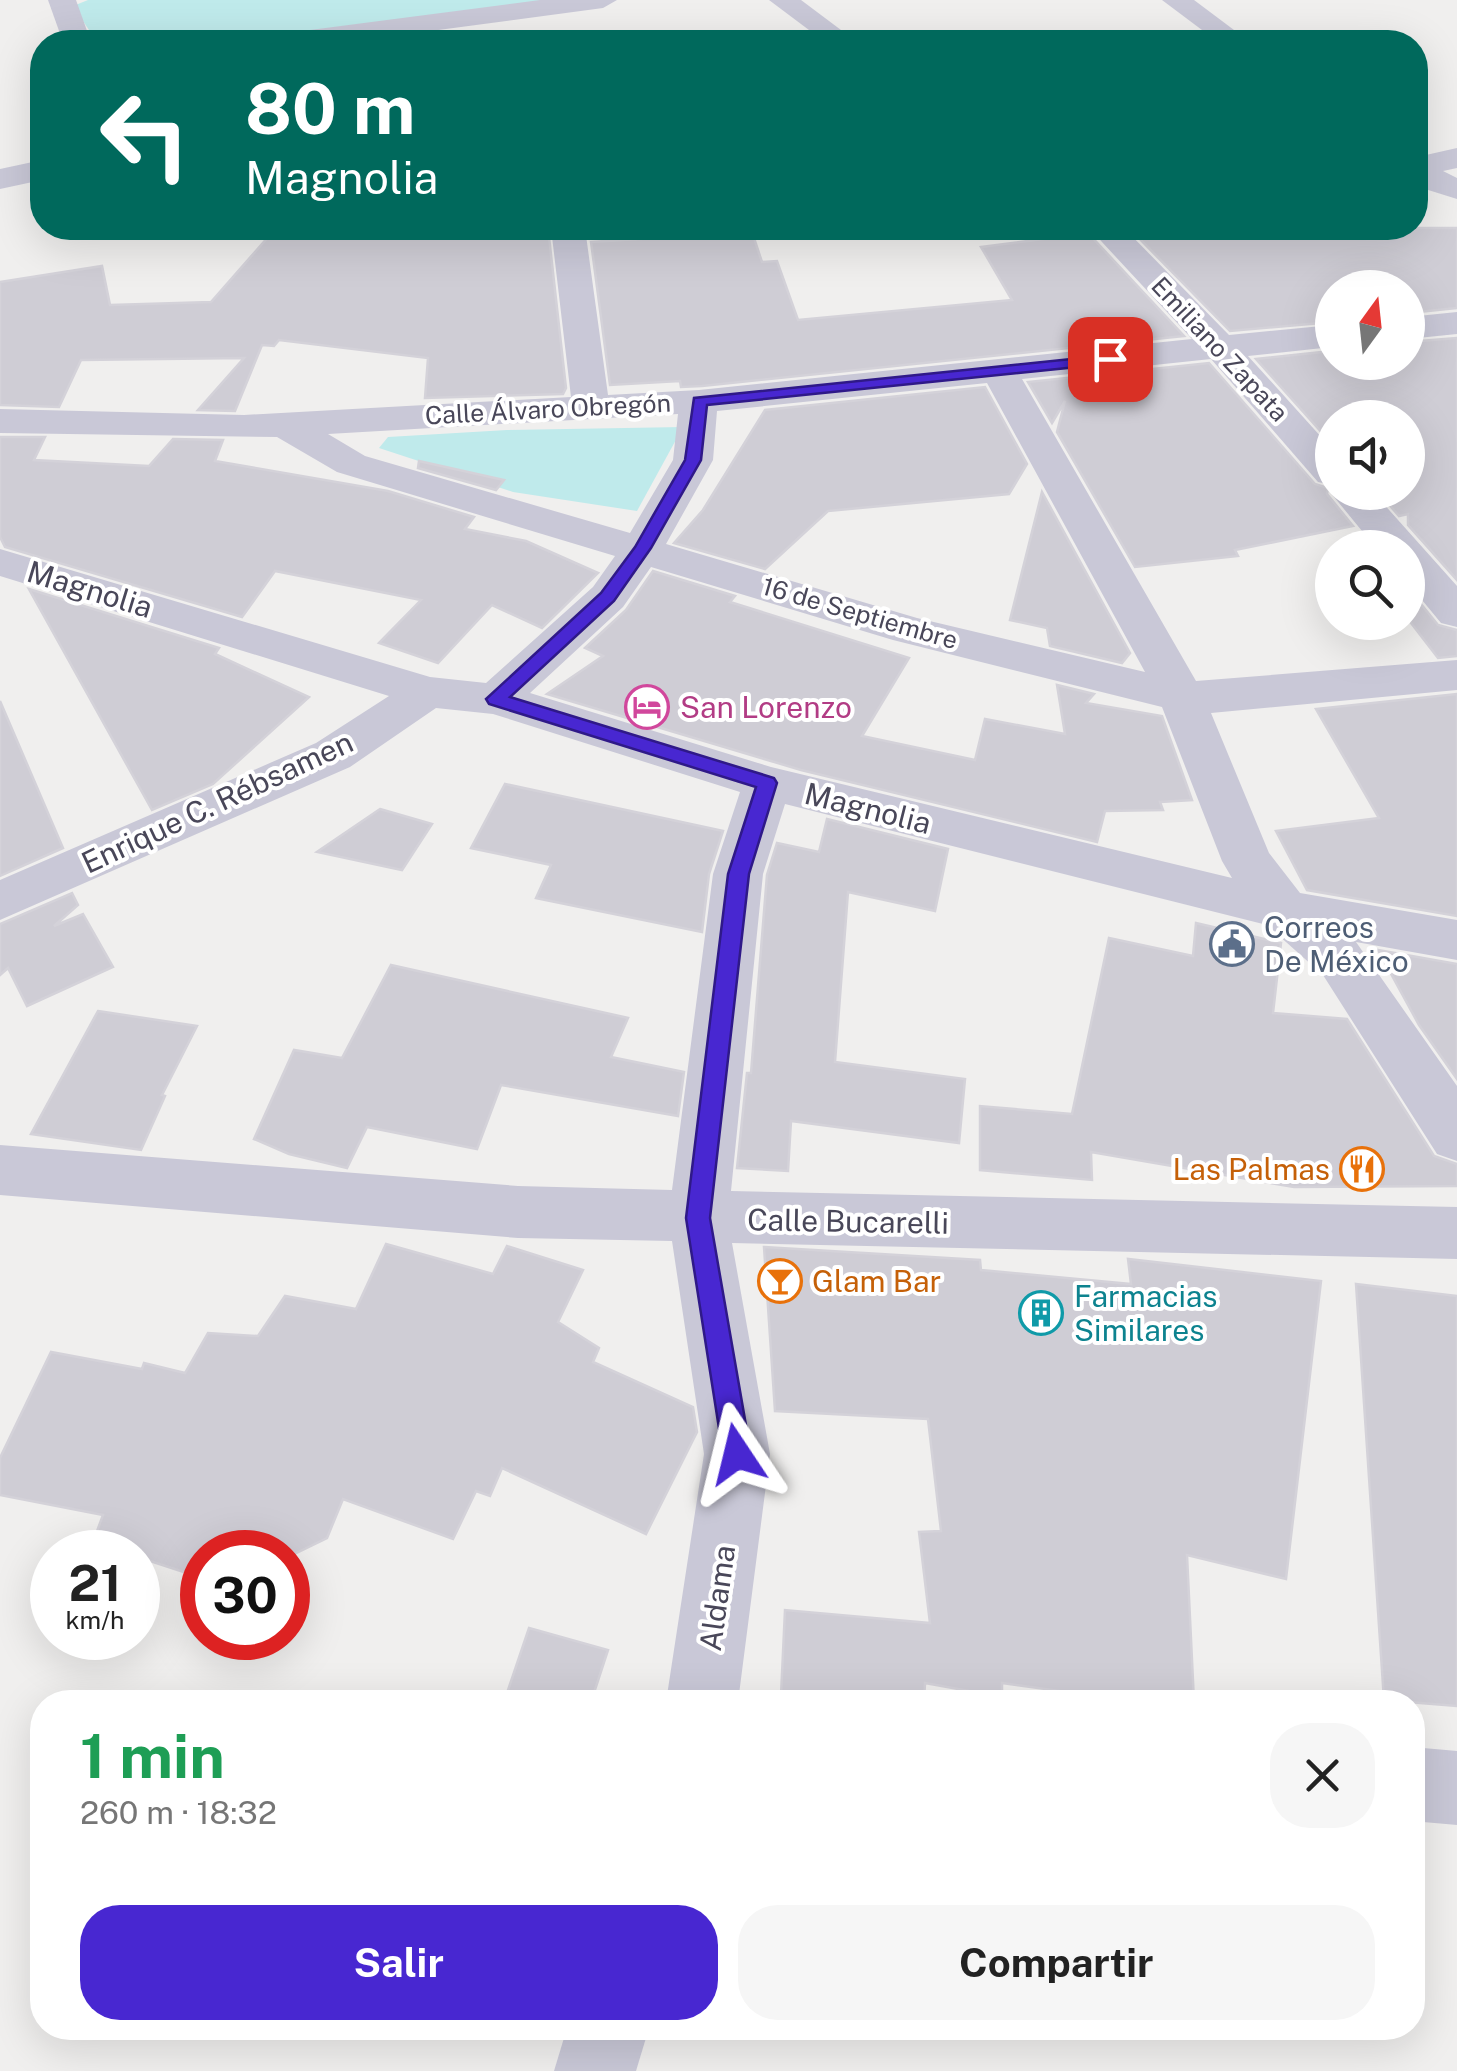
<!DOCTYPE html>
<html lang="es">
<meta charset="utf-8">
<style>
:root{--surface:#fff;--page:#f6f6f6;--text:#222;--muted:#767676;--accent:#4827d1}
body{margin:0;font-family:"Public Sans",sans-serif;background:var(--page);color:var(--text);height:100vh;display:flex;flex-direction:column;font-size:38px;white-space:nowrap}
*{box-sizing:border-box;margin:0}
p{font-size:32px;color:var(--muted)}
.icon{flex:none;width:55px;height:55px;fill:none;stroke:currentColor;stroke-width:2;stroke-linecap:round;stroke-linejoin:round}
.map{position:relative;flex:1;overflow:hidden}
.details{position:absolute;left:30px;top:1690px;width:1395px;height:350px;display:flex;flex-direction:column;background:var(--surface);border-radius:40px;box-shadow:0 10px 40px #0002}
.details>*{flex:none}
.guide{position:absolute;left:30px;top:30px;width:1398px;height:210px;border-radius:40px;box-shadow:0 10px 40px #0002;background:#00695c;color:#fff;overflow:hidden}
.needle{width:65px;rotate:15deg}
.fabs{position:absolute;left:1315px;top:270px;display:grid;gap:20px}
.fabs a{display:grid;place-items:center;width:110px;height:110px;border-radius:50%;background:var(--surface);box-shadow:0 10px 40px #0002;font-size:50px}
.speed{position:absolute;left:30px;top:1530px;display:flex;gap:20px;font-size:50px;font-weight:700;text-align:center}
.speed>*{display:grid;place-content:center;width:130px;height:130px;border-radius:50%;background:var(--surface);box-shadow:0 10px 40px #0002;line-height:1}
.speed small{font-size:25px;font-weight:400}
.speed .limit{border:15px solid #d22;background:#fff;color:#111}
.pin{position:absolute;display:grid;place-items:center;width:85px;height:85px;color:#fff;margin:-42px;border-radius:20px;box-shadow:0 5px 15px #0006}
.me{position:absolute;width:110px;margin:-55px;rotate:350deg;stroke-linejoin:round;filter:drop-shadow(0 0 8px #0008)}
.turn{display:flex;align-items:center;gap:35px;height:210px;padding:0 50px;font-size:45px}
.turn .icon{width:130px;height:130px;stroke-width:2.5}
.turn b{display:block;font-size:70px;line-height:85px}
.round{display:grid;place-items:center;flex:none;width:105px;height:105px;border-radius:40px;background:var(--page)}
.headline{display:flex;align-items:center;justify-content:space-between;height:170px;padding:0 50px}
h1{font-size:60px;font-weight:700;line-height:75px;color:#1e9e55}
.primary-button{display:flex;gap:20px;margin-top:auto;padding:20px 50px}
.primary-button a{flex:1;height:115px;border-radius:40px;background:var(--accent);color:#fff;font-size:40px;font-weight:700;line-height:115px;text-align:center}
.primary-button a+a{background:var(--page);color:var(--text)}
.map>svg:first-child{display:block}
.green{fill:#bfeaeb}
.building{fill:#cfcdd5;stroke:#d4d2d9;stroke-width:2.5}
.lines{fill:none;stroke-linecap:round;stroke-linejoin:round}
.minor{fill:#c9c8d7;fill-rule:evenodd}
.route{fill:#4827d1;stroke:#2f1988;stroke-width:2.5}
.labels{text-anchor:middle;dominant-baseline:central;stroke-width:8;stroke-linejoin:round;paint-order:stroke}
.far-street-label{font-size:25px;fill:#494759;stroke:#fff}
.street-label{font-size:30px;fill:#494759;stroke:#fff}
.hotel-label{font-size:30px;fill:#b23c85;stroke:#fff;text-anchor:start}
.service-label{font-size:30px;fill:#4e5e75;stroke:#fff;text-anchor:start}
.food-label{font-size:30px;fill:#c56008;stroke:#fff;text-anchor:end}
.culture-label{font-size:30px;fill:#0d838f;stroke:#fff;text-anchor:start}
</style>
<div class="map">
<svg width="1457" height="2071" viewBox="0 0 1457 2071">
<rect width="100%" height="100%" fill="#f0efee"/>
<g class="green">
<path d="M88 0H555L238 42H97L73 6Z"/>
<path d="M683 427 637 511 513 492 379 448 388 437 507 430Z"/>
</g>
<g class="building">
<path d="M276 228H548L566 388 563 394 425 398 428 358 279 340 274 346 262 345 235 411 198 410 244 358 81 360 59 407 0 405V282L102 266 110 305 211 302Z"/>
<path d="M1231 228 1237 235 1322 228H1457V308L1408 313V288H1332V322L1230 331 1130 229Z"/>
<path d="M752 232 762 262 777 261 798 320 1012 300 981 247 1088 233 1184 336 702 386 681 387 680 381 610 385 591 242Z"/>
<path d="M1457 338V580L1408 525V514L1399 516 1378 492H1408V418H1332V444L1256 359 1332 351V362H1408V342Z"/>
<path d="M1209 363 1315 484 1328 488 1327 494 1353 526 1235 550 1238 556 1135 567 1057 432 1065 401 1052 423 1028 382Z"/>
<path d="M985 387 1027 464 1009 494 828 511 765 569 674 543 703 510 765 410Z"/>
<path d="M0 437H45L34 460 149 466 173 439 223 440 215 461 388 491 474 517 465 529 526 541 598 573 542 628 492 605 438 663 379 643 421 600 275 571 242 617 5 547 0 537Z"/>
<path d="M419 461 504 480 496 490 418 468Z"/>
<path d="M1042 492 1130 653 1122 663 1050 646 1047 628 1010 620Z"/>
<path d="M653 571 735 596 730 602 909 658 862 736 975 760 985 719 1065 734 1057 685 1094 694 1086 703 1162 716 1192 800 1160 802 1163 810 1105 811 1097 842 801 770 547 694 603 656 585 648 626 610Z"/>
<path d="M1408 588 1438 625 1457 630V656L1438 658 1408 619Z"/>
<path d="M29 589 219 648 215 654 309 697 213 784 152 810Z"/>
<path d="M1457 694V916L1307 890 1276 831 1379 818 1316 709Z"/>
<path d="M0 701 63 848 0 876Z"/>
<path d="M505 784 723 831 709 874 702 932 536 898 551 865 471 848Z"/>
<path d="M380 809 432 824 402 870 317 852Z"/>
<path d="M827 819 948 849 935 911 848 892 835 1062 965 1079 959 1143 791 1121 788 1171 737 1168 747 1073H751L767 875 777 843 819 852Z"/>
<path d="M72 893 78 905 54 926 83 914 113 967 27 1006 8 968 0 975V924Z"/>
<path d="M1196 923 1281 943 1273 1013 1347 1019 1434 1156 1457 1164V1186L1294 1187 1091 1152 1092 1180 980 1170V1106L1072 1114 1109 938 1193 956Z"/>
<path d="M1378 950 1457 964V1079L1419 1025Z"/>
<path d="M391 965 628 1018 611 1057 684 1072 678 1116 501 1085 477 1149 367 1127 347 1168 289 1154 254 1139 294 1050 342 1058Z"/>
<path d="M98 1011 197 1026 162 1095 165 1096 141 1150 31 1134Z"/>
<path d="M386 1244 493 1274 507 1246 583 1270 558 1322 599 1348 593 1362 693 1407 697 1432 646 1534 502 1468 490 1496 476 1491 453 1539 343 1499 327 1538 288 1557V1552H202V1578L138 1557V1552L93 1542 103 1515 0 1495V1458L51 1352 142 1369 144 1363 185 1373 208 1333 258 1336 285 1296 356 1309Z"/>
<path d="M764 1247 980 1260 981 1270 1131 1284 1128 1259 1321 1281 1286 1579 1187 1555 1194 1702H1140L1002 1683V1697L925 1683 924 1702H861L781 1695 785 1610 930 1623 919 1532 941 1531 928 1419 775 1411Z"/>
<path d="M1356 1284 1457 1296V1706L1384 1700Z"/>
<path d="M529 1628 608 1650 591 1702H504Z"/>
</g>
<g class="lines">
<g class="minor">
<path d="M48 0H76L91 42H63Z"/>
<path d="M540 0H617L603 8 348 42H273L277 36 287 33Z"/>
<path d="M769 0H801L857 42H825Z"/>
<path d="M1162 0H1194L1250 42H1218Z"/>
<path d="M1457 148V168L1443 171 1457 178V199L1425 189 1415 180 1417 157Z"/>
<path d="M42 160V180L0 189V169Z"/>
<path d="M551 228H585L608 395 699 390 1192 339 1089 228H1124L1229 335 1332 325V347L1248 356 1332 449V485L1318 482 1211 359 1022 379 1196 681 1457 660V690L1211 713 1269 853 1300 893 1457 920V960L1356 942 1457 1086V1161L1437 1154 1323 975 1267 925 785 804 763 874 731 1191 1457 1207V1259L732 1243 770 1454 738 1702H666L704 1454 672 1241 518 1238 0 1195V1145L518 1186 672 1190 713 874 740 792 493 714 436 708 350 767 0 920V880L316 743 389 696 0 576V549L430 677 486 683 593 587 615 556 337 472 277 437 0 433V409L244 415 571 397ZM987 383 1145 672 917 618 666 544 713 460 717 411ZM678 414 673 460 630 533 365 456 328 434ZM651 567 893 640 1162 707 1222 861 1232 878 771 767 530 693 623 607Z"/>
<path d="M1457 312V334L1408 339V317Z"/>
<path d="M1332 488V492H1373L1457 586V627L1441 623 1408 583V548H1376L1330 492Z"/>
<path d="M1412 1747 1457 1751V1825L1412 1821Z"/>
<path d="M567 2028H649L636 2071H554Z"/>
</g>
</g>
<path class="route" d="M1110 355 1116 356V363L707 405 701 460 651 548 614 601 510 697 774 778 777 783 749 874 710 1218 751 1454 747 1464 737 1467 727 1464 723 1454 686 1218 728 874 756 787 489 704 486 699 601 593 635 547 685 460 694 398Z"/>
<defs>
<g id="hotel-ring" transform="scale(2.25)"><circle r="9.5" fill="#fff" stroke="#d1479c" stroke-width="1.5"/><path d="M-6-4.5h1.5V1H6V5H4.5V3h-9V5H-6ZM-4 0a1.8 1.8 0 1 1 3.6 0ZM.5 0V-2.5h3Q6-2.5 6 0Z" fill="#d1479c"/></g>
<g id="civic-ring" transform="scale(2.25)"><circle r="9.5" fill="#fff" stroke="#5c6f8a" stroke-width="1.5"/><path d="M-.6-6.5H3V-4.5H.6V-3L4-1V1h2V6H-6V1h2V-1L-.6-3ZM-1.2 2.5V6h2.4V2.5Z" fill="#5c6f8a"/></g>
<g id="restaurant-ring" transform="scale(2.25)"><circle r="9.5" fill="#fff" stroke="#e8710a" stroke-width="1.5"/><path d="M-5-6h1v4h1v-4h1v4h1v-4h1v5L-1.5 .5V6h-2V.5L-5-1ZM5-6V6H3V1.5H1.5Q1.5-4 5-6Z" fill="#e8710a"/></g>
<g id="bar-ring" transform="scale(2.25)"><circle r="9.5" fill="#fff" stroke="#e8710a" stroke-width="1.5"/><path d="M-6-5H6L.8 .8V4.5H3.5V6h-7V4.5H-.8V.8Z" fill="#e8710a"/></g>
<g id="building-ring" transform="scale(2.25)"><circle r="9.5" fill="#fff" stroke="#0f9aa8" stroke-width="1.5"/><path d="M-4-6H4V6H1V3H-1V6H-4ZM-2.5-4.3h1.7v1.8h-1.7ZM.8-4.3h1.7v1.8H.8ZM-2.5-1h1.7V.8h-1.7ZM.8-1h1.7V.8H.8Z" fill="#0f9aa8"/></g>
</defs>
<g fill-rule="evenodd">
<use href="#hotel-ring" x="647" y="707"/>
<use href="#civic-ring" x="1232" y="944"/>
<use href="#restaurant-ring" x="1362" y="1169"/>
<use href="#bar-ring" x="780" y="1281"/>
<use href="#building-ring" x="1041" y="1313"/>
</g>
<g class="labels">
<g class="far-street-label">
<text transform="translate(1220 349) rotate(47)">Emiliano Zapata</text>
<text transform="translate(548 409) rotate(-3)">Calle Álvaro Obregón</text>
<text transform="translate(860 613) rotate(16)">16 de Septiembre</text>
</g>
<g class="street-label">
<text transform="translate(90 589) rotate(17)">Magnolia</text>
<text transform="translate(217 802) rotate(-25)">Enrique C. Rébsamen</text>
<text transform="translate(868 808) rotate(14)">Magnolia</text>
<text transform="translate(848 1221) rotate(1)">Calle Bucarelli</text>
<text transform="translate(717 1598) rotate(-82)">Aldama</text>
</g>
<g class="hotel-label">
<text x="680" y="707">San Lorenzo</text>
</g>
<g class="service-label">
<text x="1264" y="927">Correos<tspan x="1264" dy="34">De México</tspan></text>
</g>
<g class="food-label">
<text x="1330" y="1169">Las Palmas</text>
<text x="812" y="1281" text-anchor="start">Glam Bar</text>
</g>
<g class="culture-label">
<text x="1074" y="1296">Farmacias<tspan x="1074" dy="34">Similares</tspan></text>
</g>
</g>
</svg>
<div class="fabs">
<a><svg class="needle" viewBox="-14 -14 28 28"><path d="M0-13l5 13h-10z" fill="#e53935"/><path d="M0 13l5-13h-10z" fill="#767676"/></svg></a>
<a><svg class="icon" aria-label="sound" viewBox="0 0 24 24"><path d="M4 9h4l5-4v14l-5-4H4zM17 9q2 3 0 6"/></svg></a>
<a><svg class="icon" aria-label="search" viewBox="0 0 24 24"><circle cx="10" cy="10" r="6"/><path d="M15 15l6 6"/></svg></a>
</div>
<div class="speed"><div>21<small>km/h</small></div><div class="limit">30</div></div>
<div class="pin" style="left:1110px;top:359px;background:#d93025"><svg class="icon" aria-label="arrive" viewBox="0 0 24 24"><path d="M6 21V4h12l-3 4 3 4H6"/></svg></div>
<svg class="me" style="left:737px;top:1454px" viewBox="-20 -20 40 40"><path d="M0-17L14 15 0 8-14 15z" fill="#4827d1" stroke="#fff" stroke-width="4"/></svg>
<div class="guide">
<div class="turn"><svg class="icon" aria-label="left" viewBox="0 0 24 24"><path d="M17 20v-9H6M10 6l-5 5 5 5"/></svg><div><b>80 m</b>Magnolia</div></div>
</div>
<section class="details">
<div class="headline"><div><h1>1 min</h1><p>260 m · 18:32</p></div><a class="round"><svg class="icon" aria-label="close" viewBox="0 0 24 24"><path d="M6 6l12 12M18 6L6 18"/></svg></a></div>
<div class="primary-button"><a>Salir</a><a>Compartir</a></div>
</section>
</div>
